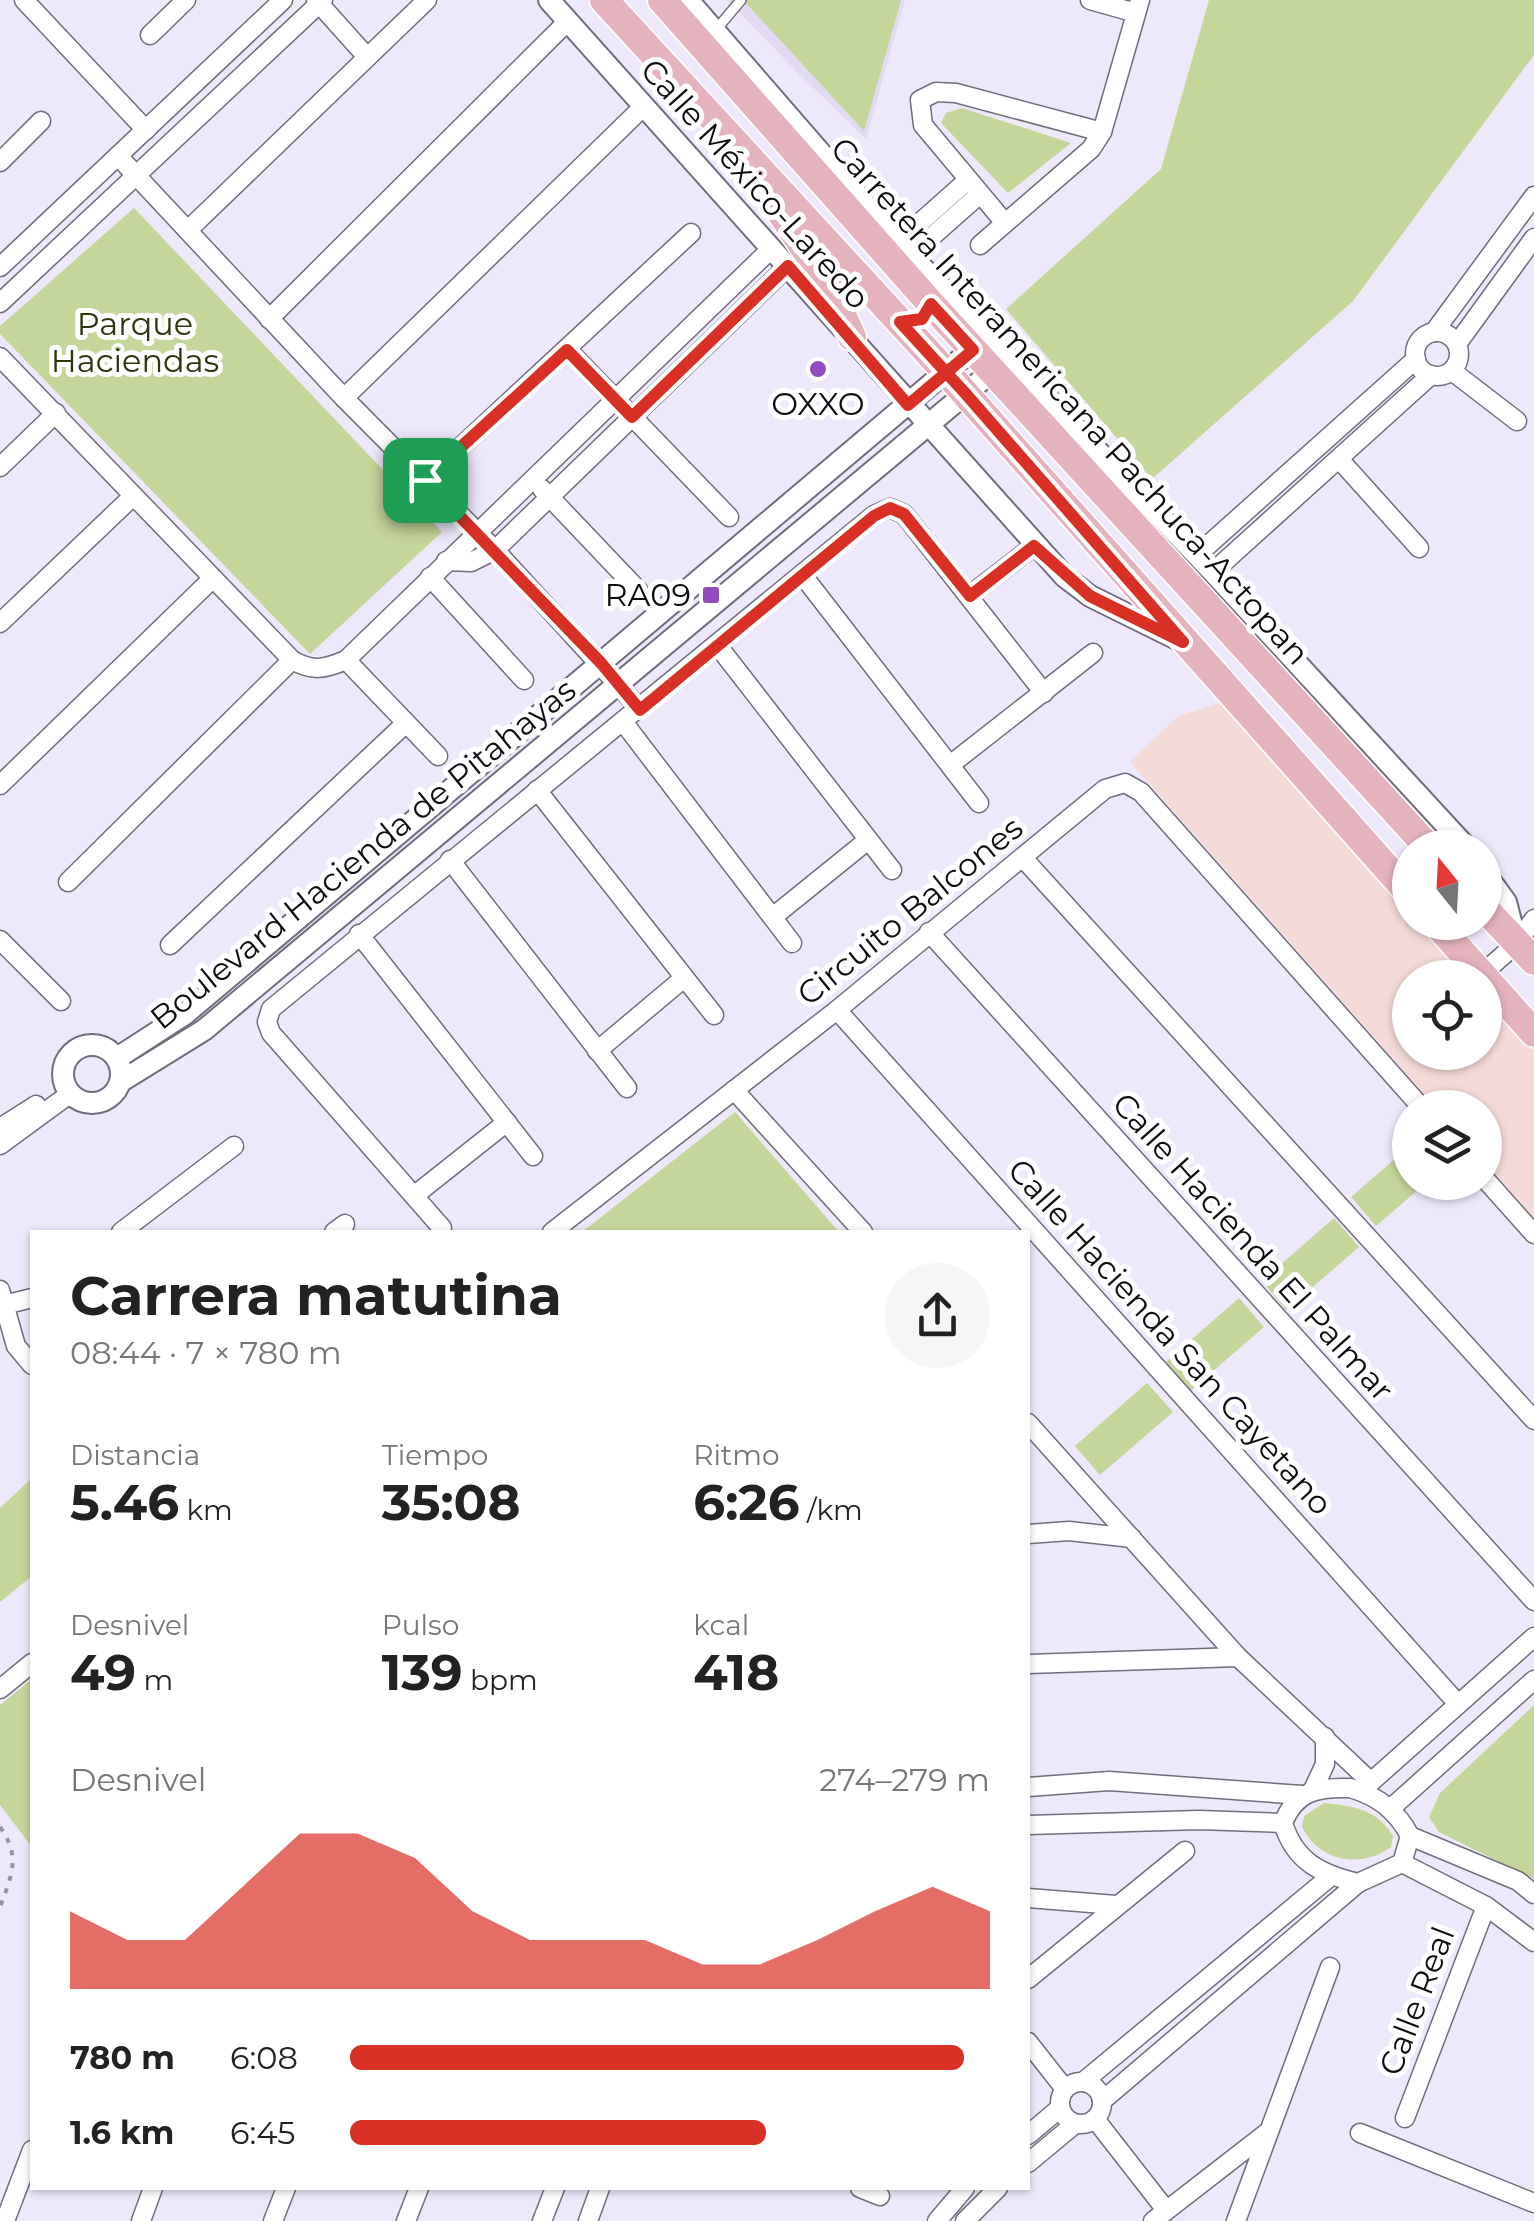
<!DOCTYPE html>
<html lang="es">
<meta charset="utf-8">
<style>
:root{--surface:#fff;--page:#f6f6f6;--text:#222;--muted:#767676;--accent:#d93025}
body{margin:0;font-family:Montserrat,sans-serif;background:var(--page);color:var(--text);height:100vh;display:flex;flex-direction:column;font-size:38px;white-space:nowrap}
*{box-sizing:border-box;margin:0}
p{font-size:32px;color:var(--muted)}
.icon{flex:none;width:55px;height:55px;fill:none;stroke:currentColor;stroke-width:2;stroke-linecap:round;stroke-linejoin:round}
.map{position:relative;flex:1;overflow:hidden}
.sheet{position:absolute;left:30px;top:1230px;width:1000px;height:960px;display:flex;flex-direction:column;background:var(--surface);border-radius:0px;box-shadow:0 2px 8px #0004}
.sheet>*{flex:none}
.needle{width:65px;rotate:342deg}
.fabs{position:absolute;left:1392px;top:830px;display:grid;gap:20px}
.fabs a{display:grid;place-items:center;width:110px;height:110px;border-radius:50%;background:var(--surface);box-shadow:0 2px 8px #0004;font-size:50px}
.pin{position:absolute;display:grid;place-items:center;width:85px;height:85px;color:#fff;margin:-42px;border-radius:20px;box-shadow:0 5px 15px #0006}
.round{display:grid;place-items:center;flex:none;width:105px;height:105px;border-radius:52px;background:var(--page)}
.headline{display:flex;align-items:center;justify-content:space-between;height:170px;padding:0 40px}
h1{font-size:55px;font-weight:700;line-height:75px}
.stats{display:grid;grid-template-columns:repeat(3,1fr);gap:15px;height:170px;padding:10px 40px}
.stats div{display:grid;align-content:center}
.stats b{font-size:50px;font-weight:700}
.stats small{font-size:28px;font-weight:400}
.stats p{font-size:28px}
.chart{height:280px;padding:20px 40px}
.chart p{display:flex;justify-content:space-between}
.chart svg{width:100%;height:180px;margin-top:10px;fill:var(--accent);opacity:.7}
ul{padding:0 40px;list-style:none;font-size:32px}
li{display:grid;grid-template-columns:160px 120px 1fr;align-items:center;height:75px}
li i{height:25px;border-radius:12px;background:var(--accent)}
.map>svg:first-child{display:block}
.commercial{fill:#f5dbd8}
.built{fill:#e2daf3}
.green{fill:#c5d69b}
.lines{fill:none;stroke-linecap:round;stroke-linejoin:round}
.service-casing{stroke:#726c7d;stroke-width:12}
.minor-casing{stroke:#726c7d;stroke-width:21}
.tertiary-casing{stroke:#726c7d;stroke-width:24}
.primary-casing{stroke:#fff;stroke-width:31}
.path{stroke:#9793a1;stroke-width:4;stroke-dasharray:5 8;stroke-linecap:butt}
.service{stroke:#fff;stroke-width:9}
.minor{stroke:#fff;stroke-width:18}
.tertiary{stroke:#fff;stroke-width:20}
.primary{stroke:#e5b3be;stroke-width:28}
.route-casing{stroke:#fff;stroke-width:20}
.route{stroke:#d93025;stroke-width:12}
.poi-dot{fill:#914cc0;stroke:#fff;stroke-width:4}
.labels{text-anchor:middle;stroke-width:10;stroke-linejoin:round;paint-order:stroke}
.street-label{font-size:32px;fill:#0e0c12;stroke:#fff}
.park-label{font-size:32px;fill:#2c350d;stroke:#fff}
.poi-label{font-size:32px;fill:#0e0c12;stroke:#fff}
</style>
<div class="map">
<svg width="1534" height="2221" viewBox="0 0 1534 2221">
<rect width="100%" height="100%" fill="#eee8fb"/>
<polygon class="commercial" points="1223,702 1410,911 1410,922 1420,923 1469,977 1410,978 1410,1052 1485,1052 1485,995 1534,1049 1534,1218 1485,1162 1485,1108 1436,1107 1130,762 1178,716"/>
<polygon class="built" points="727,0 905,0 866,139 801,76"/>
<g class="green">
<polygon points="743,0 901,0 864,131"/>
<polygon points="1209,0 1534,0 1534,55 1353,301 1152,479 1006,309 1161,169"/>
<polygon points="962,108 1071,143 1008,193 941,123 946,113"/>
<polygon points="134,208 442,532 310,654 0,334 0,326"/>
<polygon points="735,1112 839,1232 582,1232"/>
<polygon points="1410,1146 1410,1182 1426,1183 1376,1226 1351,1197"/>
<polygon points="1334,1218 1359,1247 1286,1310 1262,1281"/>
<polygon points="1239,1298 1264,1327 1191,1390 1166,1362"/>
<polygon points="1147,1383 1173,1412 1100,1475 1075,1446"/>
<polygon points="32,1478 32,1576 0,1602 0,1508"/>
<polygon points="32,1679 32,1847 0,1805 0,1705"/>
<polygon points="1534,1705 1534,1879 1439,1832 1429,1817 1440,1793"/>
<path d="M1324,1803C1355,1806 1376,1809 1393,1836L1391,1847C1360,1869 1320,1862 1302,1827L1304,1816Z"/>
</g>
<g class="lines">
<g class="service-casing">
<polyline id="service" points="715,31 741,0"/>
</g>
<g class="minor-casing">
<g id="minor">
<polyline points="24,0 146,130"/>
<polyline points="316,0 367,57"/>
<polyline points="1090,0 1136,13"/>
<polyline points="150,35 186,0"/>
<polyline points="118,156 344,398 495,550 640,709"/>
<polyline points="0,162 41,121"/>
<polyline points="1005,223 923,125 920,100 936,92 956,93 1102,132"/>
<polyline points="188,230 427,0"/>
<polyline points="898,242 968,180"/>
<polyline points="980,245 1091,149 1102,132 1140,0"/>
<polyline points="911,255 980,194"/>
<polyline points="0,267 283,0"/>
<polyline points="0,303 323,0"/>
<polyline points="269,319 568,21"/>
<polyline points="1434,332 1534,196"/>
<circle cx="1437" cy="354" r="22"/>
<polyline points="1457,344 1534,238"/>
<polyline points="567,349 729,517"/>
<path d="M0,357L292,660C313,672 325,669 346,660L772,248"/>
<polyline points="1452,371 1517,421"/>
<polyline points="344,398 644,106"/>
<polyline points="1339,459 1419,548"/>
<polyline points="0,467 56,413"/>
<polyline points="425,480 691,233"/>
<polyline points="542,489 638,590"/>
<polyline points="1197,555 1416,359"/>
<polyline points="446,561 471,562 495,550 788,266"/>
<polyline points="1213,572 1431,375"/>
<polyline points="430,577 524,680"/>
<polyline points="804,577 979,803"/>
<polyline points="969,596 1034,546"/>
<polyline points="0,623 131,498"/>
<polyline points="718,646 892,870"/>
<polyline points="346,660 438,756"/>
<polyline points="624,723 792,943"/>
<polyline points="950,765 1093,653"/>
<polyline points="0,785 212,579"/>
<polyline points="537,790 714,1015"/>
<polyline points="1023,858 1534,1420"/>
<polyline points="450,860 627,1088"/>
<polyline points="68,882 292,660"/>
<polyline points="774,916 868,840"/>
<polyline points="929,932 1534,1601"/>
<polyline points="359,934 533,1156"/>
<polyline points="0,940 61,1001"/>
<polyline points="170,945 406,723"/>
<polyline points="1483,973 1516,944 1534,919"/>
<polyline points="837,1010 1458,1704"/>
<polyline points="597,1051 684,978"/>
<polyline points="734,1090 863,1232"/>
<polyline points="0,1128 36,1105"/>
<polyline points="0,1145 71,1093"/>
<polyline points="1485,1179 1534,1234"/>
<polyline points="415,1195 507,1122"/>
<polyline points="442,1228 271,1033 267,1022 271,1009 874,515 890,508 904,514 1044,693"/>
<polyline points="121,1232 234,1146"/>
<polyline points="334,1232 345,1224"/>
<polyline points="552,1232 837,1010 1105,789 1125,783 1141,792 1422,1108"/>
<polyline points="0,1290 16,1346 32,1365"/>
<polyline points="4,1305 32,1298"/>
<polyline points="1028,1423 1238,1657 1371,1782"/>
<polyline points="1028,1534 1069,1531 1132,1538"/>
<polyline points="1028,1664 1238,1657"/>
<polyline points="0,1689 32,1663"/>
<polyline points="1028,1787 1109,1781 1302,1795"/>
<path d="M1350,1788C1378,1796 1397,1811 1410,1836L1402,1863L1358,1883C1321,1874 1295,1862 1283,1823C1296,1791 1317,1787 1350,1788Z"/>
<polyline points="1313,1790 1325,1764 1325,1737"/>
<polyline points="1362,1790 1534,1637"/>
<polyline points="1390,1809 1534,1680"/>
<polyline points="1028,1825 1199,1820 1283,1823"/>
<polyline points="1410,1836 1518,1881 1534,1894"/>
<polyline points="1402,1863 1486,1906 1534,1942"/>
<polyline points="1028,1898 1116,1905"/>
<polyline points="1028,1979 1185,1851"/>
<polyline points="1028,2042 1065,2089"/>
<circle cx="1081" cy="2103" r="21"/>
<polyline points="1083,2082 1331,1876"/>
<polyline points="1102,2101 1358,1883"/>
<polyline points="1405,2118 1486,1906"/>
<polyline points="1095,2119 1166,2210"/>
<polyline points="1360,2133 1534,2203"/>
<polyline points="1028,2135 1060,2108"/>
<polyline points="1028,2163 1075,2124"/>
<polyline points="860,2188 880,2196"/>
<polyline points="5,2221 32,2150"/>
<polyline points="141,2221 153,2188"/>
<polyline points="273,2221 286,2188"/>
<polyline points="406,2221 419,2188"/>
<polyline points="542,2221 555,2188"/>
<polyline points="588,2221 600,2188"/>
<polyline points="937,2221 965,2188"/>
<polyline points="965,2221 998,2188"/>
<polyline points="1153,2221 1269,2131"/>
<polyline points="1236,2221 1330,1967"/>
</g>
</g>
<g class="tertiary-casing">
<g id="tertiary">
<polyline points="549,0 1065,577 1090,596 1177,639"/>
<polyline points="688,0 898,242 1213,572 1467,848"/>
<polyline points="1485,873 1506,902 1515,937"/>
<circle cx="92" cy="1074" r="29"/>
<polyline points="117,1058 185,1014 981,342"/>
<polyline points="120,1082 204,1030 1001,364"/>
</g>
</g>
<g class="primary-casing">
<g id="primary">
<polyline points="604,0 946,372 1410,894"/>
<polyline points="662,0 931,304 1429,848"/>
<polyline points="780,211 828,284 852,337"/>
<polyline points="1485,909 1534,961"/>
<polyline points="1435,922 1534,1033"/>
</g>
</g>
<path class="path" d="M0,1827C21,1856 12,1875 0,1907"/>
<use href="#service" class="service"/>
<use href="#minor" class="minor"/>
<use href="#tertiary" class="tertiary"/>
<use href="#primary" class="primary"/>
</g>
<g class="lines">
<g class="route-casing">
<polyline id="route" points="425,480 601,663 640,710 874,516 890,508 904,514 970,596 1034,546 1090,596 1183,642 965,393 900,322 922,319 931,304 973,350 908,405 788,266 632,417 567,350 425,480"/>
</g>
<use href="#route" class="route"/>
</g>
<g class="poi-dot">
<circle cx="818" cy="369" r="10"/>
<rect x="701" y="585" width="20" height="20" rx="5"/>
</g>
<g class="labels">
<g class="street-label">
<text transform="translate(755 184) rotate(48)" y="11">Calle México-Laredo</text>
<text transform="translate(1070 401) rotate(48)" y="11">Carretera Interamericana Pachuca-Actopan</text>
<text transform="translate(363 854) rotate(-39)" y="11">Boulevard Hacienda de Pitahayas</text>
<text transform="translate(910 911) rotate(-39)" y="11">Circuito Balcones</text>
<text transform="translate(1253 1247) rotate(48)" y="11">Calle Hacienda El Palmar</text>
<text transform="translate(1170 1337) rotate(48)" y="11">Calle Hacienda San Cayetano</text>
<text transform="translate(1417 2001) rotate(-69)" y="11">Calle Real</text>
</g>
<g class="park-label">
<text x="135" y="335">Parque<tspan x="135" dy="37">Haciendas</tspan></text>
</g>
<g class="poi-label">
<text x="818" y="415">OXXO</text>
<text x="691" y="606" text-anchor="end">RA09</text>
</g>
</g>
</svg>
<div class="fabs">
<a><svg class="needle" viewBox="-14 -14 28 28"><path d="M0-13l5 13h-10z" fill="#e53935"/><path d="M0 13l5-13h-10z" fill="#767676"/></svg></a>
<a><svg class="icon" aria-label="locate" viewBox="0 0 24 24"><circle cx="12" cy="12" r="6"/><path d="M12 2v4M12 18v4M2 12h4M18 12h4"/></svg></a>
<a><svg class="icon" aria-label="layers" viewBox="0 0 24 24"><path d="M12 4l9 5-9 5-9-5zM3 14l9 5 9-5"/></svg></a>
</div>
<div class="pin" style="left:425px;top:480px;background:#1e9e55"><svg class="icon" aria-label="arrive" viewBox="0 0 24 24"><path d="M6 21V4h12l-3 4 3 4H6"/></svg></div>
<section class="sheet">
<div class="headline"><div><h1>Carrera matutina</h1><p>08:44 · 7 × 780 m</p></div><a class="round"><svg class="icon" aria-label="share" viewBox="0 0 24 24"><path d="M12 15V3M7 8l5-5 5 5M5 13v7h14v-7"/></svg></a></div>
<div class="stats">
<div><p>Distancia</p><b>5.46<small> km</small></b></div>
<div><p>Tiempo</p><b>35:08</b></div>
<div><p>Ritmo</p><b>6:26<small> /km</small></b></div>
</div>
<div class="stats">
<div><p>Desnivel</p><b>49<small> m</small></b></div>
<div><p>Pulso</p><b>139<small> bpm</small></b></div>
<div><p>kcal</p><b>418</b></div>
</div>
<div class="chart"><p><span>Desnivel</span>274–279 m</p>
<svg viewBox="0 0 160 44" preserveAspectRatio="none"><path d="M0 44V25L10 32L20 32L30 19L40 6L50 6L60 12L70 25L80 32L90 32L100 32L110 38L120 38L130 32L140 25L150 19L160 25V44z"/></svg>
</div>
<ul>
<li><b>780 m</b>6:08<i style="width:96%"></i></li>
<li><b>1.6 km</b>6:45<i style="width:65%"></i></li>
</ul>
</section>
</div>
